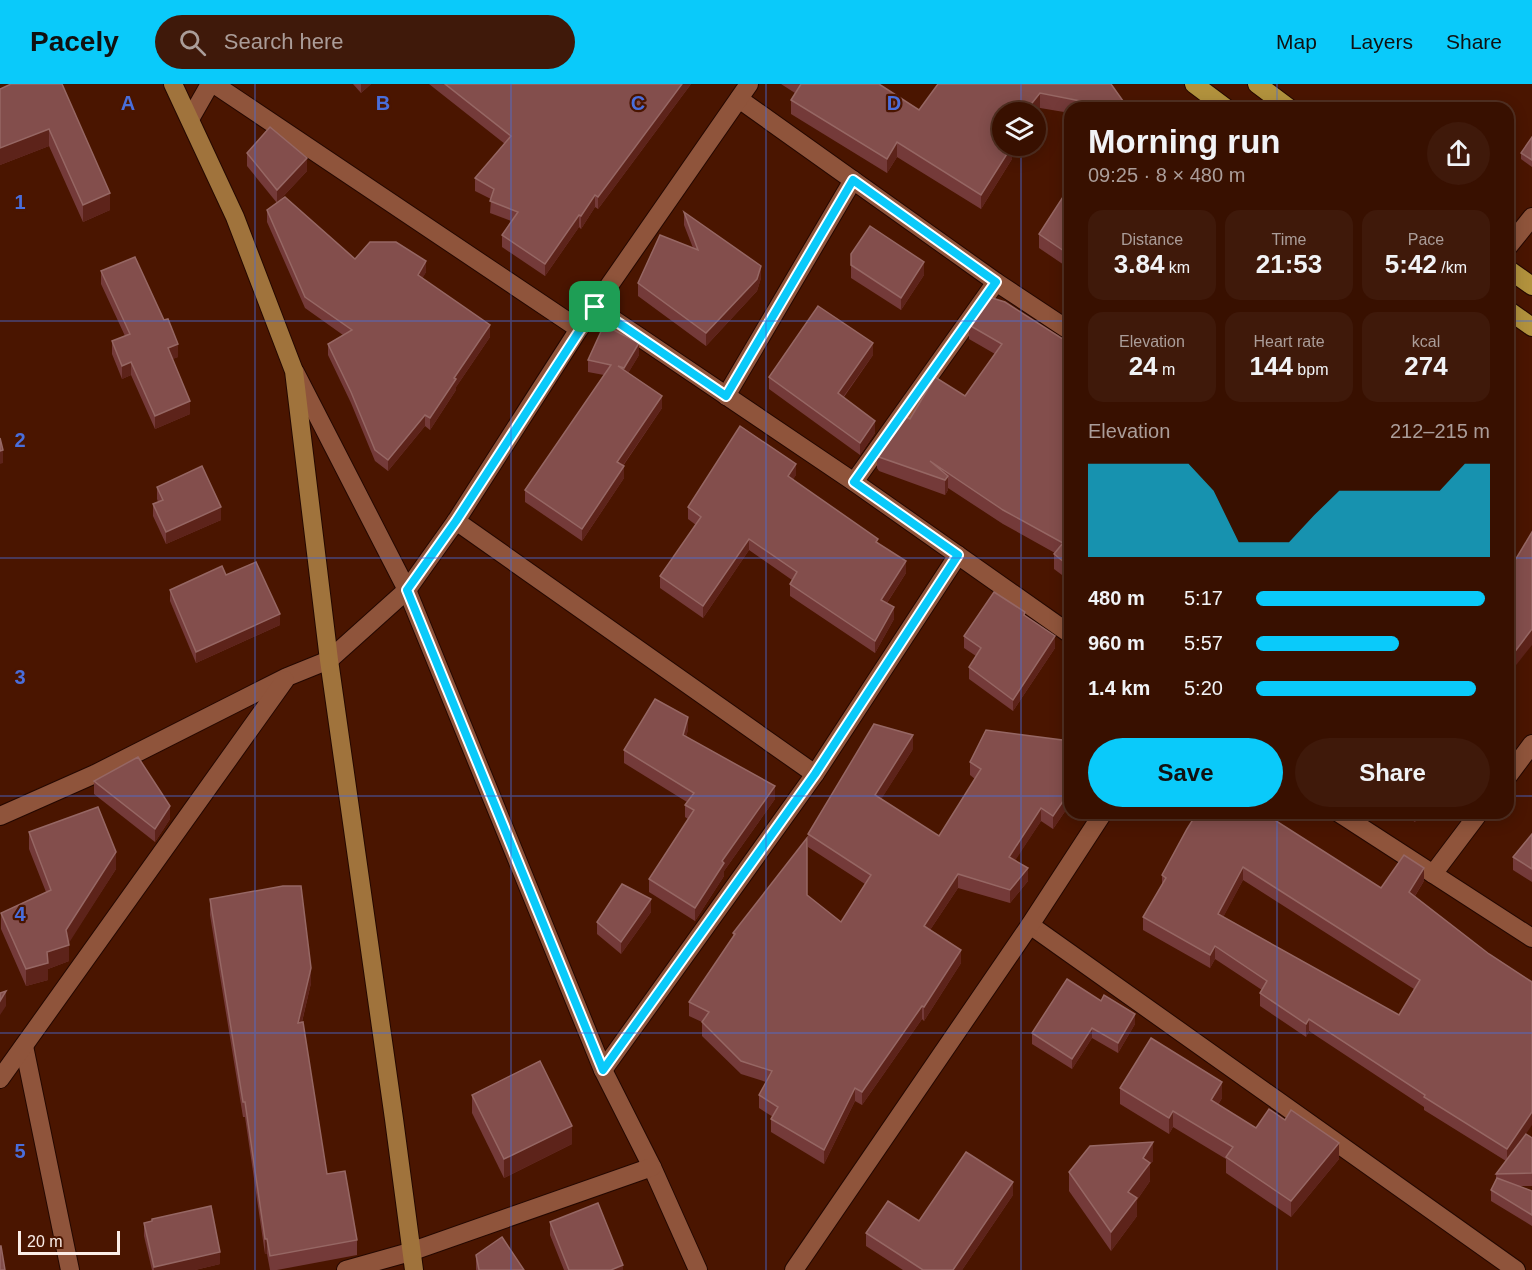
<!DOCTYPE html>
<meta charset="utf-8">
<style>
:root{--surface:#381000;--page:#3f190a;--text:#f1f3f6;--muted:#ab9d99;--line:#523022;--accent:#0acafa}
body{margin:0;font-family:Arial,sans-serif;background:var(--page);color:var(--text);height:100vh;display:flex;flex-direction:column;font-size:22px;white-space:nowrap}
*{box-sizing:border-box;margin:0}
p{font-size:20px;color:var(--muted)}
.icon{flex:none;width:33px;height:33px;fill:none;stroke:currentColor;stroke-width:2;stroke-linecap:round;stroke-linejoin:round}
.map{position:relative;flex:1;overflow:hidden}
.sheet{position:absolute;left:1064px;top:18px;width:450px;height:717px;display:flex;flex-direction:column;background:var(--surface);border-radius:18px;box-shadow:0 3px 15px #0003,0 0 0 2px var(--line)}
.sheet>*{flex:none}
.fabs{position:absolute;left:992px;top:18px;display:grid;gap:12px}
.fabs a{display:grid;place-items:center;width:54px;height:54px;border-radius:50%;background:var(--surface);box-shadow:0 3px 15px #0003,0 0 0 2px var(--line);font-size:30px}
.scale{position:absolute;left:18px;bottom:15px;width:102px;box-sizing:border-box;padding-left:6px;border:3px solid #fbede7;border-top:0;font-size:16px;line-height:21px;white-space:nowrap;color:#fbede7;-webkit-text-stroke:4px #4a1500;paint-order:stroke}
.pin{position:absolute;display:grid;place-items:center;width:51px;height:51px;color:#fff;margin:-26px;border-radius:12px;box-shadow:0 3px 9px #0006}
.round{display:grid;place-items:center;flex:none;width:63px;height:63px;border-radius:32px;background:var(--page)}
.head{display:flex;align-items:center;justify-content:space-between;height:102px;padding:0 24px}
h1{font-size:33px;font-weight:800;line-height:45px}
.stats{display:grid;grid-template-columns:repeat(3,1fr);gap:9px;height:102px;padding:6px 24px}
.stats div{display:grid;align-content:center;border-radius:15px;background:var(--page);text-align:center}
.stats b{font-size:26px;font-weight:800}
.stats small{font-size:16px;font-weight:400}
.stats p{font-size:16px}
.chart{height:168px;padding:12px 24px}
.chart p{display:flex;justify-content:space-between}
.chart svg{width:100%;height:108px;margin-top:6px;fill:var(--accent);opacity:.7}
.button{display:flex;gap:12px;margin-top:auto;padding:12px 24px}
.button a{flex:1;height:69px;border-radius:36px;background:var(--accent);color:#111;font-size:24px;font-weight:800;line-height:69px;text-align:center}
.button a+a{background:var(--page);color:var(--text)}
ul{padding:0 24px;list-style:none;font-size:20px}
li{display:grid;grid-template-columns:96px 72px 1fr;align-items:center;height:45px}
li i{height:15px;border-radius:8px;background:var(--accent)}
header{display:flex;align-items:center;gap:36px;box-sizing:border-box;height:84px;padding:0 30px;background:var(--accent);color:#111}
header strong{font-size:28px}
nav{display:flex;gap:33px;margin-inline-start:auto;font-size:21px}
.search{width:420px;height:54px;background:var(--page);display:flex;align-items:center;gap:15px;box-sizing:border-box;padding:0 21px;border-radius:33px;color:var(--muted);font-size:22px}
.map>svg:first-child{display:block}
.lines{fill:none;stroke-linecap:round;stroke-linejoin:round}
.street-casing{stroke:#240800;stroke-width:20}
.secondary-casing{stroke:#240800;stroke-width:20}
.primary-casing{stroke:#240800;stroke-width:20}
.street{stroke:#8f543b;stroke-width:18}
.secondary{stroke:#a0733c;stroke-width:18}
.primary{stroke:#b2923d;stroke-width:18}
.wall{fill:#743a39;fill-rule:evenodd}
.shaded-wall{fill:#5d231a}
.building{fill:#834e4c;stroke:#966764;stroke-width:1.5;fill-rule:evenodd}
.route-casing{stroke:#fff;stroke-width:12}
.route{stroke:#0acafa;stroke-width:8}
.grid{fill:none;stroke:#496edb;stroke-width:1.5;stroke-opacity:0.55}
.grid-label{font-size:20px;text-anchor:middle;font-weight:bold;fill:#496edb;stroke:#4a1500;stroke-width:4.5;stroke-linejoin:round;paint-order:stroke}
</style>
<header>
<strong>Pacely</strong>
<div class="search"><svg class="icon" aria-label="search" viewBox="0 0 24 24"><circle cx="10" cy="10" r="6"/><path d="M15 15l6 6"/></svg>Search here</div>
<nav><a>Map</a><a>Layers</a><a>Share</a></nav>
</header>
<div class="map">
<svg width="1532" height="1186" viewBox="0 0 1532 1186">
<rect width="100%" height="100%" fill="#4a1500"/>
<g class="lines">
<g class="street-casing">
<g id="street">
<polyline points="214,0 579,245"/>
<polyline points="739,15 996,198 1070,247"/>
<polyline points="190,35 210,0"/>
<polyline points="1508,163 1532,133"/>
<polyline points="595,223 854,398 1070,550"/>
<polyline points="295,288 407,506 603,986 652,1083 698,1186"/>
<polyline points="726,312 853,96"/>
<polyline points="854,398 996,198"/>
<polyline points="456,437 815,690"/>
<polyline points="1508,692 1532,660"/>
<polyline points="1339,729 1532,854"/>
<polyline points="0,732 95,690 287,593 329,576 407,506 456,437 579,245 749,0"/>
<polyline points="1433,790 1479,729"/>
<polyline points="1030,841 1516,1186"/>
<polyline points="24,962 70,1186"/>
<polyline points="603,986 815,690 958,471"/>
<polyline points="0,995 285,596"/>
<polyline points="346,1186 410,1168 652,1083"/>
<polyline points="794,1186 1030,841 1103,729"/>
</g>
</g>
<g class="secondary-casing">
<polyline id="secondary" points="173,0 235,133 294,287 329,576 394,1035 414,1186"/>
</g>
<g class="primary-casing">
<g id="primary">
<polyline points="1194,0 1226,24"/>
<polyline points="1257,0 1289,24"/>
<polyline points="1508,185 1532,202"/>
<polyline points="1508,226 1532,243"/>
</g>
</g>
<use href="#street" class="street"/>
<use href="#secondary" class="secondary"/>
<use href="#primary" class="primary"/>
</g>
<g class="wall">
<polygon points="62,0 110,126 83,138 49,62 0,81 0,5"/>
<polygon points="353,0 371,0 361,9"/>
<polygon points="429,0 691,0 598,125 595,123 581,145 579,143 545,192 502,163 502,151 511,137 490,129 491,115 475,107 475,94 505,60"/>
<polygon points="781,0 879,0 919,26 1111,0 1128,24 1070,24 1070,29 1040,24 1002,28 1012,75 981,125 897,73 887,89 791,30 791,16 795,9"/>
<polygon points="1532,53 1532,83 1521,75 1521,69"/>
<polygon points="247,69 307,87 277,119 247,82"/>
<polygon points="1070,102 1070,185 1039,164 1039,150"/>
<polygon points="267,126 355,175 426,188 422,194 490,253 456,303 456,306 430,346 425,342 388,387 375,377 351,319 328,271 328,260 343,251 305,224 267,138"/>
<polygon points="684,128 761,194 757,207 706,262 638,212 638,199 693,164 684,141"/>
<polygon points="851,170 924,191 901,226 851,194"/>
<polygon points="101,187 178,273 172,275 190,330 155,345 131,291 122,295 112,270 112,257 125,252 101,200"/>
<polygon points="969,241 1069,259 1070,258 1070,497 1054,485 1054,470 1055,469 1003,440 948,404 948,406 945,411 879,387 877,384 877,370 910,335 965,312 995,270 969,255"/>
<polygon points="639,271 628,289 662,324 623,382 624,394 582,457 525,418 525,406 604,291 588,288 588,276"/>
<polygon points="873,271 844,313 875,349 860,371 769,305 769,293"/>
<polygon points="796,391 793,395 878,459 906,489 887,519 894,535 875,569 790,512 790,500 792,496 749,466 703,534 660,504 660,492 696,441 688,435 688,423"/>
<polygon points="157,403 221,436 166,460 153,432 153,420 158,418 157,415"/>
<polygon points="1532,448 1513,585 1508,581 1508,488"/>
<polygon points="226,491 280,541 196,579 170,517 170,506"/>
<polygon points="1025,532 1055,564 1013,627 969,595 969,583 976,572 964,564 964,552"/>
<polygon points="688,646 686,652 775,715 724,787 724,792 695,837 649,808 649,795 688,735 685,733 685,721 687,718 624,679 624,666"/>
<polygon points="1070,657 1070,720 1053,745 1041,737 1015,776 1028,797 1010,819 958,804 930,846 961,879 924,937 922,935 862,1021 855,1017 824,1080 771,1048 771,1035 773,1033 759,1024 759,1011 766,998 741,990 702,952 702,938 689,932 689,918 733,853 733,849 807,811 841,838 865,800 808,763 808,750 913,665 881,715 939,752 975,695 970,691 970,678"/>
<polygon points="94,697 170,735 155,758 94,710"/>
<polygon points="1401,729 1421,729 1415,738"/>
<path d="M1275,737L1381,804L1424,797L1415,812L1519,1060L1532,1054V1102H1519L1532,1107V1142L1491,1117V1106L1496,1095V1090L1506,1077L1424,1026V1023L1309,947L1306,953L1260,922V909L1262,906L1215,875L1210,884L1143,846V833L1162,800V791ZM1243,796L1414,905L1399,931L1223,833Z"/>
<polygon points="29,748 116,785 68,859 69,877 48,885 48,896 26,902 1,845 1,829 46,808 29,765"/>
<polygon points="1532,750 1532,798 1513,786 1513,773"/>
<polygon points="210,815 311,899 302,938 327,1090 357,1156 357,1171 277,1186 270,1186 267,1170 265,1170 245,1033 243,1033 210,831"/>
<polygon points="651,828 621,870 597,850 597,838"/>
<polygon points="1135,940 1118,969 1092,954 1072,985 1032,960 1032,949"/>
<polygon points="1120,1004 1222,1014 1218,1021 1256,1044 1339,1075 1291,1133 1226,1089 1226,1075 1173,1043 1169,1050 1120,1020"/>
<polygon points="472,1011 572,1060 504,1094 472,1029"/>
<polygon points="1153,1077 1150,1080 1150,1097 1137,1116 1137,1132 1111,1167 1069,1107 1069,1088"/>
<polygon points="1013,1111 962,1186 903,1186 866,1162 866,1149 919,1137"/>
<polygon points="152,1137 220,1180 195,1186 152,1186 144,1152 144,1139"/>
<polygon points="550,1138 623,1186 564,1186 550,1151"/>
<polygon points="476,1171 524,1186 476,1186"/>
</g>
<g class="shaded-wall">
<polygon points="361,0 371,0 361,9"/>
<polygon points="682,0 691,0 598,125 598,113"/>
<polygon points="1040,9 1040,24 1035,30 1035,28 1025,28"/>
<polygon points="49,45 49,62 0,81 0,64"/>
<polygon points="897,58 897,73 887,89 887,75"/>
<polygon points="1012,62 1012,75 981,125 981,111"/>
<polygon points="307,74 307,87 277,119 277,106"/>
<polygon points="110,109 110,126 83,138 83,121"/>
<polygon points="595,111 595,123 581,145 581,132"/>
<polygon points="579,131 579,143 545,192 545,180"/>
<polygon points="426,177 426,188 418,203 418,191"/>
<polygon points="924,178 924,191 901,226 901,214"/>
<polygon points="761,182 761,194 757,207 706,262 706,249"/>
<polygon points="490,241 490,253 456,303 456,306 430,346 430,334 454,294"/>
<polygon points="639,259 639,271 624,296 624,284"/>
<polygon points="873,259 873,271 838,320 838,309"/>
<polygon points="178,260 178,273 168,277 168,264"/>
<polygon points="131,278 131,291 122,295 122,282"/>
<polygon points="662,312 662,324 617,390 617,378"/>
<polygon points="190,317 190,330 155,345 155,332"/>
<polygon points="425,331 425,342 388,387 388,376"/>
<polygon points="875,337 875,349 860,371 860,359"/>
<polygon points="3,366 3,379 0,380 0,367"/>
<polygon points="796,380 796,391 788,403 788,392"/>
<polygon points="624,382 624,394 582,457 582,445"/>
<polygon points="948,392 948,406 945,411 945,396"/>
<polygon points="221,423 221,436 166,460 166,448"/>
<polygon points="749,455 749,466 703,534 703,522"/>
<polygon points="906,477 906,489 881,528 881,516"/>
<polygon points="894,523 894,535 875,569 875,557"/>
<polygon points="280,530 280,541 196,579 196,568"/>
<polygon points="1532,545 1532,561 1513,585 1513,570"/>
<polygon points="1055,552 1055,564 1013,627 1013,616"/>
<polygon points="688,633 688,646 683,663 683,651"/>
<polygon points="913,651 913,665 875,725 875,711"/>
<polygon points="775,702 775,715 724,787 724,792 695,837 695,824 722,777"/>
<polygon points="1070,707 1070,720 1053,745 1053,732"/>
<polygon points="170,722 170,735 155,758 155,745"/>
<polygon points="1041,724 1041,737 1009,786 1009,773"/>
<polygon points="1415,729 1421,729 1415,738"/>
<polygon points="116,768 116,785 67,862 69,861 69,877 48,885 48,896 26,902 26,885 47,868 66,846"/>
<polygon points="1243,783 1243,796 1218,843 1218,830"/>
<polygon points="1028,784 1028,797 1010,819 1010,806"/>
<polygon points="1424,784 1424,797 1409,821 1409,808"/>
<polygon points="958,790 958,804 924,855 924,842"/>
<polygon points="651,815 651,828 621,870 621,858"/>
<polygon points="1215,862 1215,875 1210,884 1210,871"/>
<polygon points="961,866 961,879 924,937 924,923"/>
<polygon points="311,884 311,899 298,954 298,939"/>
<polygon points="6,907 6,922 0,931 0,917"/>
<polygon points="922,922 922,935 862,1021 862,1008"/>
<polygon points="1135,930 1135,940 1118,969 1118,959"/>
<polygon points="1309,935 1309,947 1306,953 1306,940"/>
<polygon points="1092,944 1092,954 1072,985 1072,975"/>
<polygon points="1222,998 1222,1014 1211,1032 1211,1016"/>
<polygon points="855,1004 855,1017 824,1080 824,1066"/>
<polygon points="1173,1027 1173,1043 1169,1050 1169,1034"/>
<polygon points="1532,1028 1532,1041 1507,1078 1507,1065"/>
<polygon points="572,1042 572,1060 504,1094 504,1075"/>
<polygon points="1153,1058 1153,1077 1150,1080 1150,1097 1137,1116 1137,1132 1111,1167 1111,1148 1143,1074"/>
<polygon points="1339,1059 1339,1075 1291,1133 1291,1117"/>
<polygon points="1013,1098 1013,1111 962,1186 953,1186"/>
<rect x="265" y="1155" width="2" height="15"/>
<polygon points="220,1168 220,1180 195,1186 154,1186 154,1183"/>
<polygon points="623,1181 623,1186 611,1186"/>
</g>
<g class="building">
<polygon points="11,0 62,0 110,109 83,121 49,45 0,64 0,5"/>
<polygon points="445,0 682,0 598,113 595,111 581,132 579,131 545,180 502,151 518,128 490,117 494,105 475,94 511,52"/>
<polygon points="801,0 879,0 919,26 938,0 1111,0 1128,24 1110,24 1111,23 1040,9 1025,28 1002,28 1002,62 1012,62 981,111 897,58 887,75 791,16"/>
<polygon points="270,43 307,74 277,106 247,69"/>
<polygon points="1532,53 1532,76 1521,69"/>
<polygon points="1070,102 1070,171 1039,150"/>
<polygon points="285,113 355,175 370,158 396,158 426,177 418,191 490,241 454,294 456,295 430,334 425,331 388,376 375,366 351,308 328,260 352,246 305,213 267,126"/>
<polygon points="684,128 761,182 757,195 706,249 638,199 660,151 698,166"/>
<polygon points="870,142 924,178 901,214 851,181 851,170"/>
<polygon points="135,173 164,236 168,235 178,260 168,264 190,317 155,332 131,278 122,282 112,257 130,250 101,187"/>
<polygon points="989,213 1005,218 1069,259 1070,258 1070,483 1054,470 1063,459 1003,426 930,377 948,392 945,396 879,373 877,370 905,332 910,335 935,293 965,312 1002,260 969,241"/>
<polygon points="818,222 873,259 838,309 875,337 860,359 769,293"/>
<polygon points="604,241 639,259 624,284 618,282 662,312 617,378 624,382 582,445 525,406 611,281 588,276"/>
<polygon points="740,342 796,380 788,392 878,455 876,458 906,477 881,516 894,523 875,557 790,500 797,488 749,455 703,522 660,492 701,433 688,423"/>
<polygon points="0,354 3,366 0,367"/>
<polygon points="202,382 221,423 166,448 153,420 163,416 157,403"/>
<polygon points="1532,448 1532,545 1513,570 1508,565 1508,488"/>
<polygon points="256,478 280,530 196,568 170,506 222,482 226,491"/>
<polygon points="994,508 1025,528 1024,531 1055,552 1013,616 969,583 981,564 964,552"/>
<polygon points="655,615 688,633 683,651 775,702 722,777 724,779 695,824 649,795 694,726 685,721 694,709 624,666"/>
<polygon points="874,640 913,651 875,711 939,752 981,685 970,678 986,646 1070,657 1070,707 1053,732 1041,724 1009,773 1028,784 1010,806 958,790 924,842 961,866 924,923 922,922 862,1008 855,1004 824,1066 771,1035 778,1023 759,1011 772,987 741,977 702,938 709,928 689,918 735,850 733,849 807,754 807,811 841,838 871,791 808,750"/>
<polygon points="138,673 170,722 155,745 94,697"/>
<polygon points="98,723 116,768 66,846 69,861 47,868 48,879 26,885 1,829 51,806 29,748"/>
<path d="M1197,729H1269L1275,732L1273,735L1381,804L1404,771L1424,784L1409,808L1489,870L1532,898V1028L1507,1065L1424,1013L1425,1011L1309,935L1306,940L1260,909L1267,897L1215,862L1210,871L1143,833L1166,794L1162,791L1187,745ZM1243,783L1420,896L1399,931L1218,830Z"/>
<polygon points="1532,750 1532,785 1513,773"/>
<polygon points="622,800 651,815 621,858 597,838"/>
<polygon points="283,802 301,802 311,884 298,939 303,938 327,1090 345,1087 357,1156 270,1172 267,1155 265,1155 245,1018 243,1018 210,815"/>
<polygon points="1067,895 1101,917 1104,911 1135,930 1118,959 1092,944 1072,975 1032,949"/>
<polygon points="6,907 0,917 0,909"/>
<polygon points="1151,954 1222,998 1211,1016 1256,1044 1269,1025 1285,1036 1291,1026 1339,1059 1291,1117 1226,1073 1233,1063 1173,1027 1169,1034 1120,1004"/>
<polygon points="540,977 572,1042 504,1075 472,1011"/>
<polygon points="1526,1050 1532,1054 1532,1089 1496,1090"/>
<polygon points="1153,1058 1143,1074 1150,1079 1128,1108 1137,1114 1111,1148 1069,1088 1090,1062"/>
<polygon points="966,1068 1013,1098 953,1186 923,1186 866,1149 888,1117 919,1137"/>
<polygon points="1497,1094 1532,1107 1532,1131 1491,1106"/>
<polygon points="598,1119 623,1181 611,1186 569,1186 550,1138"/>
<polygon points="211,1122 220,1168 154,1183 144,1139 152,1137 152,1135"/>
<polygon points="502,1153 524,1186 479,1186 476,1171"/>
<polygon points="0,1162 1,1162 5,1186 0,1186"/>
</g>
<g class="lines">
<g class="route-casing">
<polygon id="route" points="853,96 996,198 854,398 958,471 815,690 603,986 407,506 456,437 595,223 726,312"/>
</g>
<use href="#route" class="route"/>
</g>
<path class="grid" d="M255,0V1186M511,0V1186M766,0V1186M1021,0V28M1277,0V24M1021,62V1186M0,237H1070M1508,237H1532M0,474H1070M1508,474H1532M0,712H1070M1508,712H1532M1277,729V1186M0,949H1532"/>
<g class="grid-label">
<text x="128" y="26">A</text>
<text x="383" y="26">B</text>
<text x="638" y="26">C</text>
<text x="894" y="26">D</text>
<text x="20" y="125">1</text>
<text x="20" y="363">2</text>
<text x="20" y="600">3</text>
<text x="20" y="837">4</text>
<text x="20" y="1074">5</text>
</g>
</svg>
<div class="fabs">
<a><svg class="icon" aria-label="layers" viewBox="0 0 24 24"><path d="M12 4l9 5-9 5-9-5zM3 14l9 5 9-5"/></svg></a>
</div>
<div class="scale">20 m</div>
<div class="pin" style="left:595px;top:223px;background:#1e9e55"><svg class="icon" aria-label="arrive" viewBox="0 0 24 24"><path d="M6 21V4h12l-3 4 3 4H6"/></svg></div>
<section class="sheet">
<div class="head"><div><h1>Morning run</h1><p>09:25 · 8 × 480 m</p></div><a class="round"><svg class="icon" aria-label="share" viewBox="0 0 24 24"><path d="M12 15V3M7 8l5-5 5 5M5 13v7h14v-7"/></svg></a></div>
<div class="stats">
<div><p>Distance</p><b>3.84<small> km</small></b></div>
<div><p>Time</p><b>21:53</b></div>
<div><p>Pace</p><b>5:42<small> /km</small></b></div>
</div>
<div class="stats">
<div><p>Elevation</p><b>24<small> m</small></b></div>
<div><p>Heart rate</p><b>144<small> bpm</small></b></div>
<div><p>kcal</p><b>274</b></div>
</div>
<div class="chart"><p><span>Elevation</span>212–215 m</p>
<svg viewBox="0 0 160 44" preserveAspectRatio="none"><path d="M0 44V6L10 6L20 6L30 6L40 6L50 17L60 38L70 38L80 38L90 27L100 17L110 17L120 17L130 17L140 17L150 6L160 6V44z"/></svg>
</div>
<ul>
<li><b>480 m</b>5:17<i style="width:98%"></i></li>
<li><b>960 m</b>5:57<i style="width:61%"></i></li>
<li><b>1.4 km</b>5:20<i style="width:94%"></i></li>
</ul>
<div class="button"><a>Save</a><a>Share</a></div>
</section>
</div>
